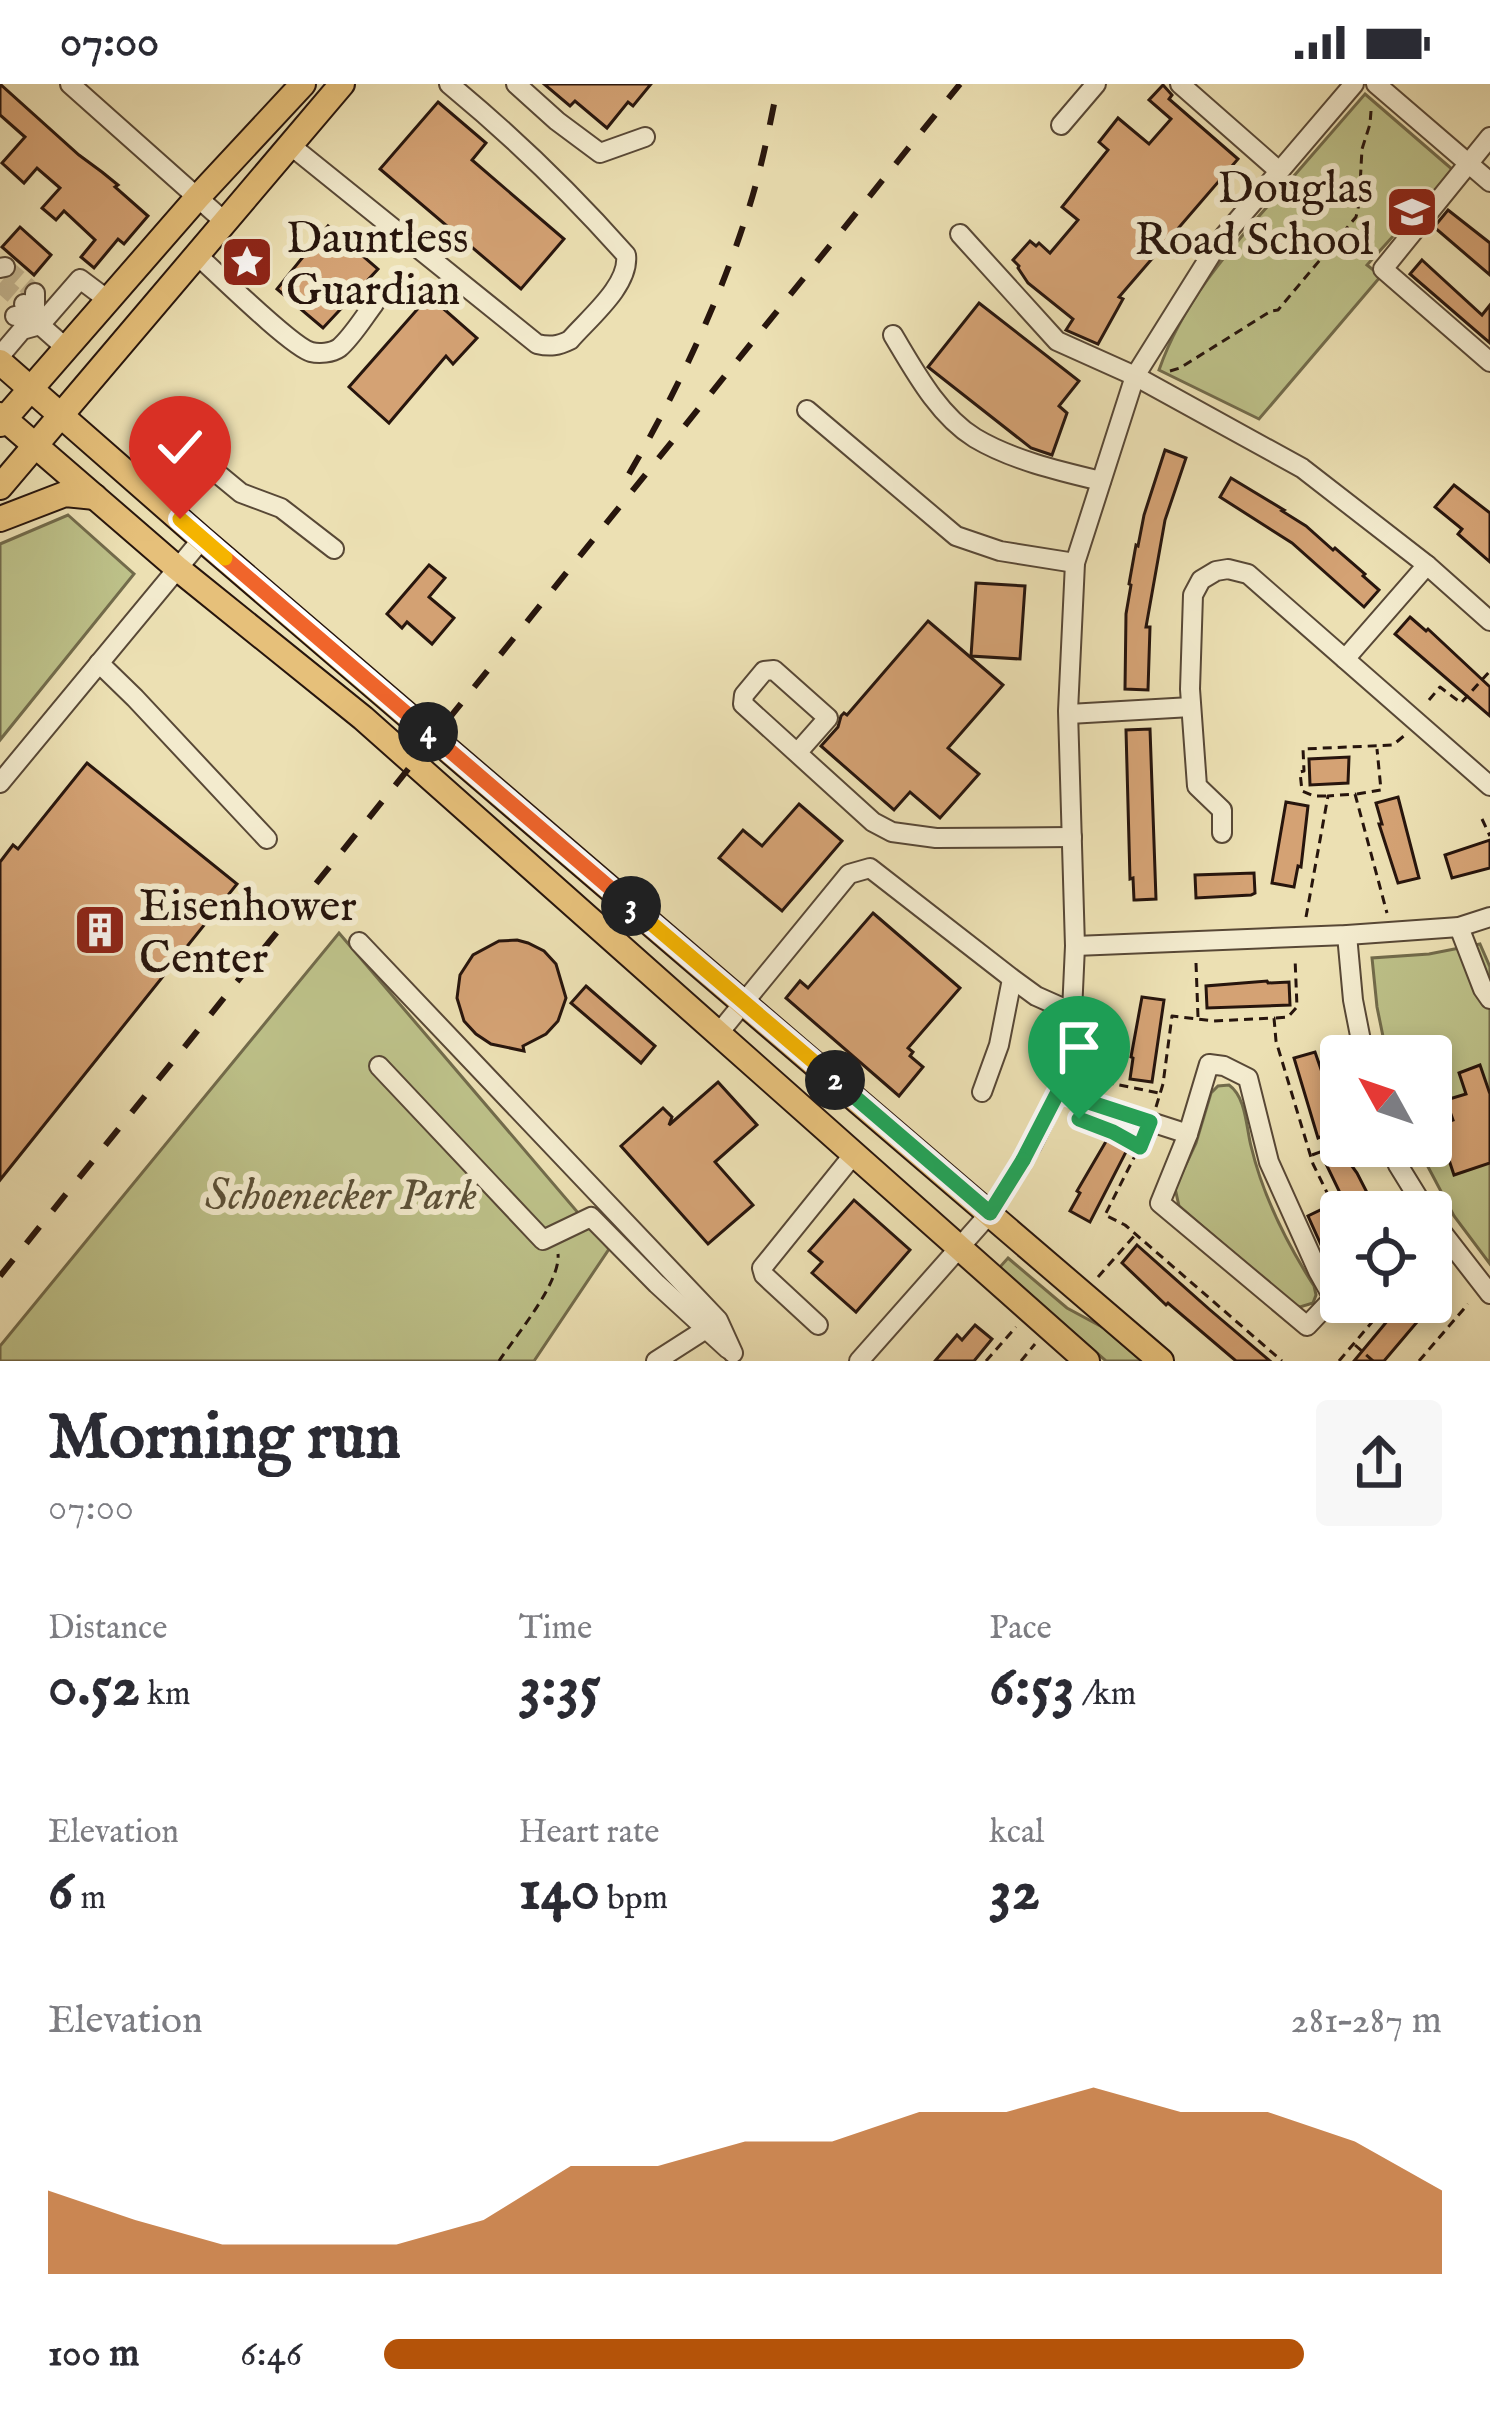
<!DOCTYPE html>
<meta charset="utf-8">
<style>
:root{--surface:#fff;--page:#f7f7f7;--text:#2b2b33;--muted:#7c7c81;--accent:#b45309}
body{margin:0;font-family:"IM FELL English",serif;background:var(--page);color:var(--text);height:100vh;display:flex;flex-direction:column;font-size:45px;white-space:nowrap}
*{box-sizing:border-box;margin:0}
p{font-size:39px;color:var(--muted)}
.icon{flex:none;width:66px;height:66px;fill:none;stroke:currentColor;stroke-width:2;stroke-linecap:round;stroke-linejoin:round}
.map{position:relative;height:1277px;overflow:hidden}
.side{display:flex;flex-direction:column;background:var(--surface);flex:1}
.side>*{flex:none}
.needle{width:78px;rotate:310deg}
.tools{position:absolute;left:1320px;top:951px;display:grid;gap:24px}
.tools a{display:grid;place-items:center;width:132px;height:132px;border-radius:12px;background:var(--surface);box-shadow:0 6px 18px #0003;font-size:60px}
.pin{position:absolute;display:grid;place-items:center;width:102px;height:102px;color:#fff;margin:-123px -51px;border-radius:50% 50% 50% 0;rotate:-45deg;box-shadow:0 0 12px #0007}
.pin .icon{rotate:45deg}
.km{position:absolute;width:60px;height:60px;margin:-30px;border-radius:50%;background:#222;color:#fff;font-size:33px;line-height:60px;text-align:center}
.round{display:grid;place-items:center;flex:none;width:126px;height:126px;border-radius:12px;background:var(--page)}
.summary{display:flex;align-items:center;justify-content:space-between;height:204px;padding:0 48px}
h1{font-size:66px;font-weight:700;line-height:90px}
.stats{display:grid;grid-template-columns:repeat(3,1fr);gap:18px;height:204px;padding:12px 48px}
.stats div{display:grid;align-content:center}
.stats b{font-size:60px;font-weight:700}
.stats small{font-size:33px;font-weight:400}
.stats p{font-size:33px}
.chart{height:336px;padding:24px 48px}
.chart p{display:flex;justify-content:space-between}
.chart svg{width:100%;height:216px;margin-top:12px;fill:var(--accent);opacity:.7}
ul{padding:0 48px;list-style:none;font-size:39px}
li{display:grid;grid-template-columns:192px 144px 1fr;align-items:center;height:90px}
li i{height:30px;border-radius:15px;background:var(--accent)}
.status{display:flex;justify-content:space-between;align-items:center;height:84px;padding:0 60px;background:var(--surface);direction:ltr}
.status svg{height:33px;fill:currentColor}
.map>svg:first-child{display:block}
.green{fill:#bdc189;stroke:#726b4b;stroke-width:3}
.building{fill:#d4a274;stroke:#27150d;stroke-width:3}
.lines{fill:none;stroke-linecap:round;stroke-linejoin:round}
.minor-tunnel{stroke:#c5b792;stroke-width:18;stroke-dasharray:18 9;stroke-linecap:butt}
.minor-casing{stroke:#584836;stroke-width:22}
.major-casing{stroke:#27150d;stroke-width:28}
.path{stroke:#27150d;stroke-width:3;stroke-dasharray:9 6;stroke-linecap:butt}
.minor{stroke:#f3ebce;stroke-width:18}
.major{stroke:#e6c07a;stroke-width:24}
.rail{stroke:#27150d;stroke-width:6;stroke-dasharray:21 21;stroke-linecap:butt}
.split-1-casing{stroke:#fff;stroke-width:24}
.split-2-casing{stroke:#fff;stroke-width:24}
.split-3-casing{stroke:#fff;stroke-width:24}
.split-4-casing{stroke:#fff;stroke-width:24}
.split-5-casing{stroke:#fff;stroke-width:24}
.split-6-casing{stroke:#fff;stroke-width:24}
.split-1{stroke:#22a559;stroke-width:15}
.split-2{stroke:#22a559;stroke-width:15}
.split-3{stroke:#f5b400;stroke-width:15}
.split-4{stroke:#f0652b;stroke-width:15}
.split-5{stroke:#f0652b;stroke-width:15}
.split-6{stroke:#f5b400;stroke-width:15}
.labels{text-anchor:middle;stroke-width:12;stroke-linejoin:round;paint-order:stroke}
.poi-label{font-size:45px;fill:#27150d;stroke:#f3ebce;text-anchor:start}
.park-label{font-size:45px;font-style:italic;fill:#5c5138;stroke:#f3ebce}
</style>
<div class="status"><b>07:00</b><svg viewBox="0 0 49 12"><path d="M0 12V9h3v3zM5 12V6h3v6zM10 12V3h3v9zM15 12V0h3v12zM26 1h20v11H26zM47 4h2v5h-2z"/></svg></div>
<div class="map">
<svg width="1490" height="1277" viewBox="0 0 1490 1277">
<rect width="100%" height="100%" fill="#ece0b3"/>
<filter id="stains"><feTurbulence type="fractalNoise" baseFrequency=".00167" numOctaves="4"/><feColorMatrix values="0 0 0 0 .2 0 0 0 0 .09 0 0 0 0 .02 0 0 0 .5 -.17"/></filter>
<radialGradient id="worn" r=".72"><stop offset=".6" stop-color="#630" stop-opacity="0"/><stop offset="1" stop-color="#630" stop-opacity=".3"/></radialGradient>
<g class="green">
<path d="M1365,10L1453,86L1367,181L1381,192L1259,335L1159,286C1182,220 1227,168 1273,116C1303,81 1334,46 1365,10Z"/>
<polygon points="68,431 134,490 0,656 0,460"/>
<polygon points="339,849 609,1165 534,1277 0,1277 0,1262"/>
<polygon points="1480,860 1490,883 1490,1180 1454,1132 1417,1062 1431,1062 1431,972 1387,972 1377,923 1372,874 1429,870"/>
<path d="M1229,1001C1246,1013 1246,1042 1251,1062C1263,1113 1286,1158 1314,1202L1316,1211L1313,1219L1300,1223L1293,1221L1179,1122L1175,1104L1196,1059L1211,1009L1218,1002Z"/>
<polygon points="1008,1174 1067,1224 1104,1244 1142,1277 1106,1277 999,1184"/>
</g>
<g class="building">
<polygon points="0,0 79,71 102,88 118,101 115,103 148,132 124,160 118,155 94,184 81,173 95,156 64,127 56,136 42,124 60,104 37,84 24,99 2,79 25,53 0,31"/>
<polygon points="544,0 651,0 633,22 628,18 607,44 575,17 570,22"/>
<polygon points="1163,1 1172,11 1169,15 1238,75 1119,213 1123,215 1098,260 1066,246 1073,235 1028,199 1018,184 1019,182 1013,176 1030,157 1036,162 1039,159 1050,169 1078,136 1062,123 1108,66 1099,58 1118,34 1149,60 1171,35 1149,16"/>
<polygon points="438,18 486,59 472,76 564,155 521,205 380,85"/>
<polygon points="1448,126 1490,159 1490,191 1434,143"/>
<polygon points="328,142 378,185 323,244 277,205"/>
<polygon points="20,143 51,171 34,191 2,163"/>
<polygon points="1422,176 1482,231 1490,221 1490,259 1410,190"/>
<polygon points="429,212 477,254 453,280 446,272 389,339 349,303"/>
<polygon points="979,219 1079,297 1059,322 1067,329 1052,371 1031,364 928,283"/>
<polygon points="1165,366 1186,374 1165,436 1146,543 1150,543 1148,606 1125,605 1126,530 1131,501 1129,500 1136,461 1138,462 1144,431"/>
<polygon points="1231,394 1284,426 1282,427 1306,442 1333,466 1335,464 1365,490 1363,492 1379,506 1364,523 1292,459 1220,413"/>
<polygon points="1454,401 1490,429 1490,478 1458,450 1462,445 1435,423"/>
<polygon points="429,481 445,494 429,513 454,534 432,560 407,538 402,544 387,530"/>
<polygon points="976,499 1025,502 1020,575 971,572"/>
<polygon points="1410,533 1426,547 1428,545 1490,603 1490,632 1395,550"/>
<polygon points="928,537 1003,601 948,664 979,690 940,734 910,708 894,726 821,662 838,643 841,632 844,629 847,631"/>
<polygon points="1150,645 1156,815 1136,816 1134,816 1133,794 1130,795 1126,646"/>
<polygon points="1349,673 1348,699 1310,701 1309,675"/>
<polygon points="87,679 237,800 0,1096 0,778 13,761 18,765"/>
<polygon points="1398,713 1419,794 1398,799 1379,740 1382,740 1376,719"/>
<polygon points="1286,718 1308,722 1301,783 1298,782 1294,803 1272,799"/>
<polygon points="799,720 842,757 782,827 719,774 743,746 762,762"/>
<polygon points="1490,756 1490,784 1452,794 1445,771"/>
<polygon points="1254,789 1255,809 1251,811 1196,814 1195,791"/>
<polygon points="873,829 960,904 908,964 913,968 910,972 923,983 899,1012 786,914 800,897 808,904"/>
<polygon points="517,856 528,859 544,867 556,880 566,914 558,937 546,950 523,962 524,967 491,960 476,950 464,937 457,914 460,891 473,871 499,857"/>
<polygon points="1267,897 1268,899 1289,898 1290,921 1207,924 1206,902"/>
<polygon points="586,902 655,962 641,979 571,919"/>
<polygon points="1142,913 1164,916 1152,998 1130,995 1133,974 1131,973"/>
<polygon points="1315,968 1335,1026 1333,1026 1344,1071 1357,1089 1377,1128 1327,1128 1340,1154 1322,1163 1308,1132 1343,1115 1326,1080 1337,1074 1325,1051 1318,1054 1294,974"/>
<polygon points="1480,981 1490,1010 1490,1079 1454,1091 1444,1061 1434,1065 1431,1043 1453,1036 1446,1016 1466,1010 1459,989"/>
<polygon points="718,998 757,1041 715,1078 753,1121 708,1160 621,1062 663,1024 672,1033 669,1041"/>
<polygon points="1108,1054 1128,1064 1090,1138 1070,1127 1080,1109 1077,1107"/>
<polygon points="854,1116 910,1166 856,1228 812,1189 822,1178 809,1167"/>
<polygon points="1137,1161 1209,1225 1270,1277 1236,1277 1168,1219 1166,1221 1122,1179"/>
<polygon points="1403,1218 1434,1218 1384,1277 1354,1277"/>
<polygon points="975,1241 992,1255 974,1277 935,1277 957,1251 962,1256"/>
</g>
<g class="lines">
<g class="minor-tunnel">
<polyline points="5,183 35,209"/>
<polyline points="0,199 24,220"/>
</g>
<g class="minor-casing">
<g id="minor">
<polyline points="70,0 225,138"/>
<polyline points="516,0 557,37 600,69 645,53"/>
<polyline points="1180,0 1279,87"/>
<polyline points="1376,0 1490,98"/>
<polyline points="1061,41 1096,0"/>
<polyline points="1490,53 1383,185 1490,278"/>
<path d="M290,61L537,260C550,263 558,262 570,256C589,234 630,201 626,171C572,110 512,52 449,0"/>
<polyline points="960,150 1057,257 1135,292 1302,384 1427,481 1490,537"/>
<path d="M197,171C217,189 292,263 311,268C319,270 332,269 339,264C352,253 364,233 374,220"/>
<polyline points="0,184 5,183"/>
<polyline points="24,220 35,230 40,241 66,264"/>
<polyline points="15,232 35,230 35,209"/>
<path d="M893,251C914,286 938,331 975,354C1012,376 1059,387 1101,397"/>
<polyline points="0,272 22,246 40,241 80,195 108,216"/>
<polyline points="807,326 956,452 1000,467 1075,479"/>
<polyline points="163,420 201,376 241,409 281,424 334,465"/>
<polyline points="1345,575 1427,481"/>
<polyline points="99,579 135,614 267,755"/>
<polyline points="1069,630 1191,623"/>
<polyline points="797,669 828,634 774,586 764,587 744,611 743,620 873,738 892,748 936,754 1072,753"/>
<polyline points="0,699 202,455"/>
<polyline points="1222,749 1222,726 1197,702 1190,605 1193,511 1201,496 1216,487 1228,485 1248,490 1490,702"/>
<polyline points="1459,843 1483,905 1490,915"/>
<polyline points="1347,851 1353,916 1364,972"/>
<polyline points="359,858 718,1236 733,1269"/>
<polyline points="1075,862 1347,851 1459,843 1490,833"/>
<polyline points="718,950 849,790 870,784 1014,896 1036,912 1072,928"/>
<polyline points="379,982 543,1156 591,1133 657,1200 728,1265"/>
<polyline points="982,1008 999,961 1012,895"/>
<polyline points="1058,1008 1188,1050"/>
<polyline points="1390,1062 1398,1081 1427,1128"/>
<polyline points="1431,1134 1490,1210"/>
<polyline points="1332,1212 1318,1187 1269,1078 1248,994 1224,982 1209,980 1188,1050 1160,1119 1307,1242 1341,1206"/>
<polyline points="818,1241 764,1191 762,1184 854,1070"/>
<polyline points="656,1277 706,1245"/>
<polyline points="859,1277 990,1129 1032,1061 1058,1008 1072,928 1075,862 1068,627 1075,479 1135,292 1219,158 1354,0"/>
</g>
</g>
<g class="major-casing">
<g id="major">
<polyline points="0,278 202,455 1161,1277"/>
<polyline points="0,331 177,484 363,634 1087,1277"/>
<polyline points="0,340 197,114 303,0"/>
<polyline points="0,403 342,0"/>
<polyline points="0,435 65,410 95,413"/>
</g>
</g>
<g class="path">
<polyline points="1170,287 1180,284 1271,227 1278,226 1356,133 1359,120 1362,65 1370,40 1371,27"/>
<polyline points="1429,616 1440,603 1461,619 1490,587"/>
<polyline points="1357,710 1381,706 1377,665"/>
<polyline points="1326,712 1314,712 1302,707 1300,688 1304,687 1303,665 1393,661 1405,651"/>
<polyline points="1482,735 1490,752"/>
<polyline points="1306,833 1328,712 1355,710 1387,829"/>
<polyline points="1196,879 1198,933"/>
<polyline points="1276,934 1288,933 1297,923 1295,874"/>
<polyline points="1090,995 1159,1009"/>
<polyline points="1156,1023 1163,1000 1172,932 1214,937 1274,934 1276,957 1313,1080 1341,1137"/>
<polyline points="1092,1040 1137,1062"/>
<polyline points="1144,1054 1105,1131 1125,1141 1282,1277"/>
<polyline points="1312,1071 1341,1060"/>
<polyline points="1098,1193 1135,1151"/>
<polyline points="1355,1261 1373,1277"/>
<path d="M499,1277C515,1253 561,1198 558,1170"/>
<polyline points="986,1277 1016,1243"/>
<polyline points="1021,1277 1035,1260"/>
<polyline points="1339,1277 1389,1218"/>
<polyline points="1419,1277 1468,1220"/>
</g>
<use href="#minor" class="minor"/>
<use href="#major" class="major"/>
<g class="rail">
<path d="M629,390C676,309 716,225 745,136C760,92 769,46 778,0"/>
<polyline points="0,1192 960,0"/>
</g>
</g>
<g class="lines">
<g class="split-1-casing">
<polyline id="split-1" points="1023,1076 1058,1008 1150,1038 1140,1063 1113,1048 1079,1035"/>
</g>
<g class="split-2-casing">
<polyline id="split-2" points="835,996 990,1129 1023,1076"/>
</g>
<g class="split-3-casing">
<polyline id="split-3" points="631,822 835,996"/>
</g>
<g class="split-4-casing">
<polyline id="split-4" points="428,648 631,822"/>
</g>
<g class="split-5-casing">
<polyline id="split-5" points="225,474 428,648"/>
</g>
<g class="split-6-casing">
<polyline id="split-6" points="180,435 225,474"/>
</g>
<use href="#split-1" class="split-1"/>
<use href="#split-2" class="split-2"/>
<use href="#split-3" class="split-3"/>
<use href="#split-4" class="split-4"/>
<use href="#split-5" class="split-5"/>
<use href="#split-6" class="split-6"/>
</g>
<defs>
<g id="school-square" transform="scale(2.7)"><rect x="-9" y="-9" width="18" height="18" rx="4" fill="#8f2418" stroke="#f3ebce"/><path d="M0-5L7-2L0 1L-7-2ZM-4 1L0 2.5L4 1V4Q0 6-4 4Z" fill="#fff"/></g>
<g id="sight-square" transform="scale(2.7)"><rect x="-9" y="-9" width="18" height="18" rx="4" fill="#8f2418" stroke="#f3ebce"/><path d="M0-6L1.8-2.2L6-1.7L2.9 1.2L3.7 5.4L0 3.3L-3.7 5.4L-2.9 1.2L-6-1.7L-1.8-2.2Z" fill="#fff"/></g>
<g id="building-square" transform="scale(2.7)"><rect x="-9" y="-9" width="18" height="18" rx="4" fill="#8f2418" stroke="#f3ebce"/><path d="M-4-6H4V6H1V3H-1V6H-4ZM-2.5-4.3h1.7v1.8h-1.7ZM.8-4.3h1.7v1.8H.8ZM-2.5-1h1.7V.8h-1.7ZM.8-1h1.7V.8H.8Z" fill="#fff"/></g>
</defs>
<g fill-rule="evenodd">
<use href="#school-square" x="1412" y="128"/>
<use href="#sight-square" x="247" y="178"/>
<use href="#building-square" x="100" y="846"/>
</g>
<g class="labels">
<g class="poi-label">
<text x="1373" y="118" text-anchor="end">Douglas<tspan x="1373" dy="52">Road School</tspan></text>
<text x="286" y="168">Dauntless<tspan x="286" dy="52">Guardian</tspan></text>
<text x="139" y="836">Eisenhower<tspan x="139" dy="52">Center</tspan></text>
</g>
<g class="park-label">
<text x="341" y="1125">Schoenecker Park</text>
</g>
</g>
<rect width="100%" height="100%" filter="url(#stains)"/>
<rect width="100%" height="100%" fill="url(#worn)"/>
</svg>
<div class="tools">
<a><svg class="needle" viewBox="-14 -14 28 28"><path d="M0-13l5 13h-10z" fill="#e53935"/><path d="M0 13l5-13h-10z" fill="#7c7c81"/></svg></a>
<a><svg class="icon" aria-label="locate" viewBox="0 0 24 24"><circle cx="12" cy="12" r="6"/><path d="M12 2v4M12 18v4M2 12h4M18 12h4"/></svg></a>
</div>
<div class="pin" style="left:1079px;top:1035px;background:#1e9e55"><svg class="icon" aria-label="arrive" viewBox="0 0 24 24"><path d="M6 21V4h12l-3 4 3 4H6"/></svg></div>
<div class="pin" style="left:180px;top:435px;background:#d93025"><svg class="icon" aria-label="check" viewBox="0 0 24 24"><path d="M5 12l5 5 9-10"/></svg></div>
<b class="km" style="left:835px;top:996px">2</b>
<b class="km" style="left:631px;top:822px">3</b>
<b class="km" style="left:428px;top:648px">4</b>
</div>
<section class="side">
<div class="summary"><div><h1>Morning run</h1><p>07:00</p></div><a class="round"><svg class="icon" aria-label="share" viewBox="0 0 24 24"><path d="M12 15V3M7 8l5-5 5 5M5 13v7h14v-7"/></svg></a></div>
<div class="stats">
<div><p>Distance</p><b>0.52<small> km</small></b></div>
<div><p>Time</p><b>3:35</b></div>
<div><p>Pace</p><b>6:53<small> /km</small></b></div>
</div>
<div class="stats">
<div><p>Elevation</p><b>6<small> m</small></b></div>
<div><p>Heart rate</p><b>140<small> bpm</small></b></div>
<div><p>kcal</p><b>32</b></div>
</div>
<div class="chart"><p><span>Elevation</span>281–287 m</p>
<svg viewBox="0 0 160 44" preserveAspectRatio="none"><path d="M0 44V27L10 33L20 38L30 38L40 38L50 33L60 22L70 22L80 17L90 17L100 11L110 11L120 6L130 11L140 11L150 17L160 27V44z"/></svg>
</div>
<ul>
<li><b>100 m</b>6:46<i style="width:87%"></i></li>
</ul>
</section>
